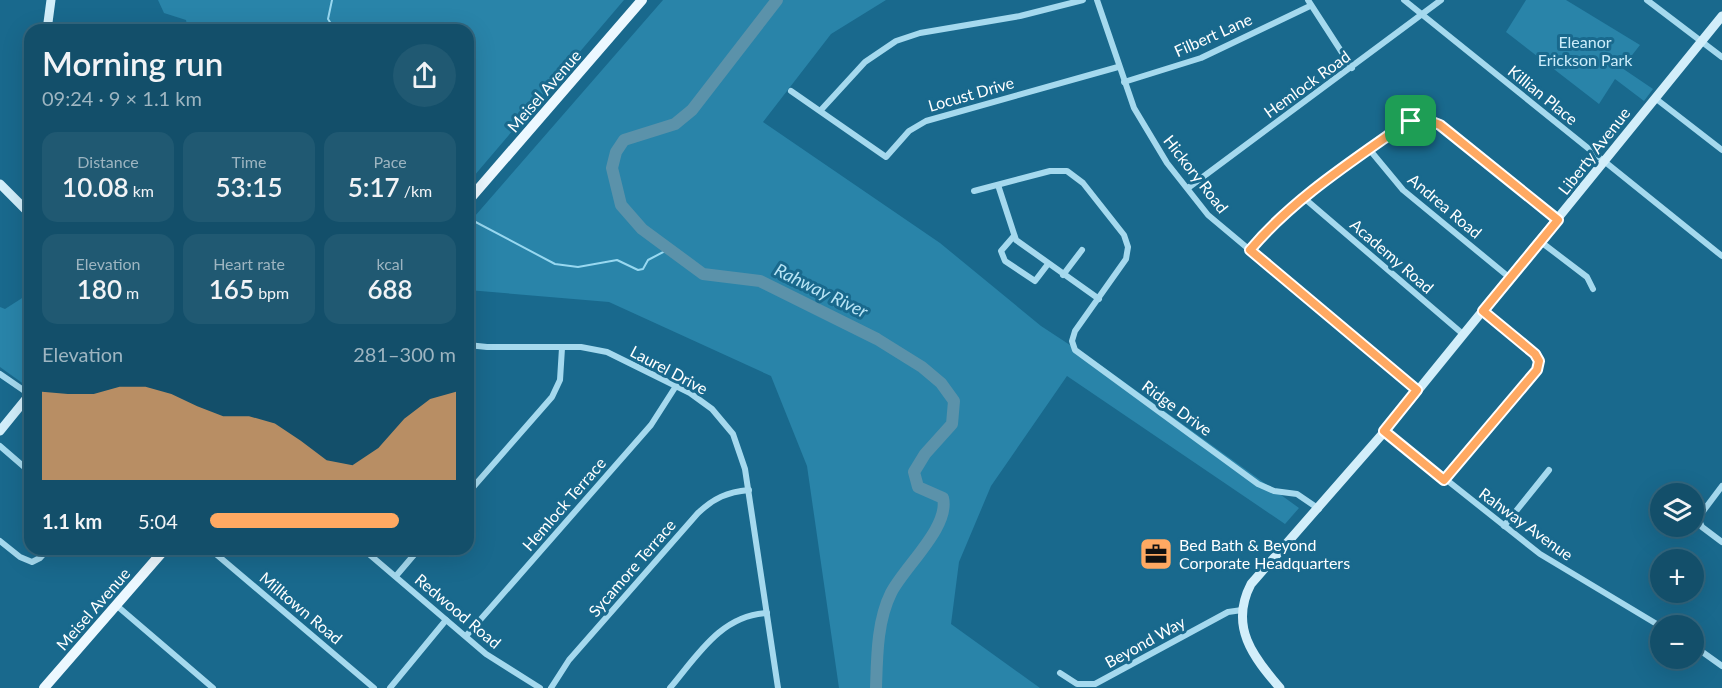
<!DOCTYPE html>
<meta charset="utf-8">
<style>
:root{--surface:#134f6a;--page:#205972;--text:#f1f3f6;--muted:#9db5c1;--line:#32667e;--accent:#ffa962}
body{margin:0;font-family:Lato,sans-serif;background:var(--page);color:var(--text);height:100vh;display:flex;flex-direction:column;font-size:22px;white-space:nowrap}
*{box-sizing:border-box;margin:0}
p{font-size:20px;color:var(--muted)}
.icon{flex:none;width:33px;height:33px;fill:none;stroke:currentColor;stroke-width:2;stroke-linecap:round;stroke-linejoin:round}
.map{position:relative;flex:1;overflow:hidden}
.side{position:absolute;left:24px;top:24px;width:450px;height:531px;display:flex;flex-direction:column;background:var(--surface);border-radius:18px;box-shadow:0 6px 24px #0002,0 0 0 2px var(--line)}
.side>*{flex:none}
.controls{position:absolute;left:1650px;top:483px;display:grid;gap:12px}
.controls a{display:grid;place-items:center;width:54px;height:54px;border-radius:50%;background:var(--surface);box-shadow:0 6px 24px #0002,0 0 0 2px var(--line);font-size:30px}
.pin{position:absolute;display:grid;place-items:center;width:51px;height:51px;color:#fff;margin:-26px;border-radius:12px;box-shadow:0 3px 9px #0006}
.round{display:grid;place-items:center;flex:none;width:63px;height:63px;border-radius:32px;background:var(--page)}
.summary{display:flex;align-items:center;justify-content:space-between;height:102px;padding:0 18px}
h1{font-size:33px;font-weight:600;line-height:45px}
.metrics{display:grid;grid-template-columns:repeat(3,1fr);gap:9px;height:102px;padding:6px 18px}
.metrics div{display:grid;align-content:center;border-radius:15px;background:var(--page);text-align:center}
.metrics b{font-size:26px;font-weight:600}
.metrics small{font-size:16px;font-weight:400}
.metrics p{font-size:16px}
.chart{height:168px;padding:12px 18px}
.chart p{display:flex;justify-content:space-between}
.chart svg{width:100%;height:108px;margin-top:6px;fill:var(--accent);opacity:.7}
ul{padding:0 18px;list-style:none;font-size:20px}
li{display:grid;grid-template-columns:96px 72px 1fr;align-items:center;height:45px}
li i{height:15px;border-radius:8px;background:var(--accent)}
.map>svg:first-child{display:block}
.green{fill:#2984a9}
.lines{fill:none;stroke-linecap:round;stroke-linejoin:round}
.stream{stroke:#98d8f0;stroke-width:2}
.river{stroke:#5b92aa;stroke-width:12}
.street{stroke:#a5d9ee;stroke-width:6}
.secondary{stroke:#d2eefa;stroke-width:9}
.primary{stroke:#ecf8ff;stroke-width:10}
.route-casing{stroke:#fff;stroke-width:12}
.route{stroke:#ffa962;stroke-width:8}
.labels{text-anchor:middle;stroke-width:6;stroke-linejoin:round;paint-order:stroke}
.street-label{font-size:16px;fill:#fff;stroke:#19698d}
.park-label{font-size:16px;fill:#cbecfa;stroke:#19698d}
.poi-label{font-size:16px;fill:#fff;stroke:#19698d;text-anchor:start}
.water-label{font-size:18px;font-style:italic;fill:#b9e5f6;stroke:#19698d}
</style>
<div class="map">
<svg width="1722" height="688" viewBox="0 0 1722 688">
<rect width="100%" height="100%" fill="#19698d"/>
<g class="green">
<polygon points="158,0 624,0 468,183 468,30 188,30 186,20 164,13"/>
<polygon points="663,0 886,0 831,34 763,122 940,243 1041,326 1102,366 1299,508 1285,524 1067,376 991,486 959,562 951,624 1040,688 839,688 807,466 771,376 609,302 468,290 468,224"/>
<polygon points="1526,0 1566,0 1640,45 1622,68 1653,89 1644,101 1615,79 1599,104 1506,32"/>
<polygon points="30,293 30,379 25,385 0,367 0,307 5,309"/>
</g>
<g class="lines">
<g class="stream">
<polyline points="332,0 328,19 335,30"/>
<polyline points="468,218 555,264 578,267 617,260 638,270 643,269 648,260 669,249"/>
</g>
<path class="river" d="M777,0L692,110L675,124L624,140L616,152L612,168L621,205L642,229L703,274L760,281L877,339L922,367L941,383L954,401L952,424L925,454L914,472L918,487L943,498C950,527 904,567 891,593C877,621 877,657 876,688"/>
<g class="street">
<polyline points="1097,0 1134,108 1167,163 1208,215 1417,390"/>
<polyline points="1308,0 1352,68"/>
<polyline points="1404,0 1722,256"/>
<polyline points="1647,0 1722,57"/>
<polyline points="1124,82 1201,58 1310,6"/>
<polyline points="791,91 886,157 909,131 926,121 1118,67"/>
<polyline points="1655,98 1722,150"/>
<polyline points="821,110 865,62 896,41 920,33 1020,16 1083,0"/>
<polyline points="1369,149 1403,190 1510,278"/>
<polyline points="998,185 1016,240 1099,299"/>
<polyline points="1188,188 1441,0"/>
<polyline points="974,191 1050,171 1067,171 1083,183 1124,235 1128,247 1126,259 1075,331 1072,341 1075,350 1258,484 1274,491 1297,494 1319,509"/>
<polyline points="1304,198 1464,335"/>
<polyline points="1014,236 1001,251 1005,261 1035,281 1048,264"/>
<polyline points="1541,242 1587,277 1593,289"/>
<path d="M1250,250C1293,199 1351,162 1406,123L1422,118L1440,125L1558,220"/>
<polyline points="1063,275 1082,250"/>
<polyline points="468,345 487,347 581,347 607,352 690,393 712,409 733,434 745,469 778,688"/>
<polyline points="0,374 29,394"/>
<polyline points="1385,431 1540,554 1660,626"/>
<polyline points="0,446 30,472"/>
<polyline points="1444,480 1534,375 1539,366 1535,354 1483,311"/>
<polyline points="1722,486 1698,518 1702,527 1722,542"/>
<polyline points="468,493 552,397 560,380 562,348"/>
<polyline points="1504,526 1549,470"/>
<polyline points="0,541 20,557 32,562 40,558 48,549"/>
<polyline points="210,549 374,688"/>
<polyline points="363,549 486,654 540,688"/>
<polyline points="396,576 419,549"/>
<polyline points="116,605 213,688"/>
<polyline points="466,636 651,425 676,386"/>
<polyline points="1694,646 1722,666"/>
<polyline points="1060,673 1077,684 1095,684 1228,612 1242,610"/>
<polyline points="390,688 446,620"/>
<path d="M551,688L569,660L698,513C714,498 727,492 749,490"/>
<path d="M670,688C697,656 721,615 767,613"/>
</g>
<g class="secondary">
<polyline points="47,30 51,0"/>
<polyline points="0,184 30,214"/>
<polyline points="28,211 30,187"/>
<polyline points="0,431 30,394"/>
<path d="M1280,688C1253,657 1229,626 1251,584L1385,431L1722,16"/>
</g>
<g class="primary">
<polyline points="468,201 642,0"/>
<polyline points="44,688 165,549"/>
</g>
</g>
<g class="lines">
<g class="route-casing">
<path id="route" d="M1422,118L1440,125L1558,220L1483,311L1535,354L1539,361L1537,370L1444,480L1384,431L1417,390L1250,250C1293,199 1351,162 1406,123Z"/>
</g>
<use href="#route" class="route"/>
</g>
<defs>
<g id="office-square" transform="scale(1.725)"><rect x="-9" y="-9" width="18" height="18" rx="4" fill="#ffa962" stroke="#19698d"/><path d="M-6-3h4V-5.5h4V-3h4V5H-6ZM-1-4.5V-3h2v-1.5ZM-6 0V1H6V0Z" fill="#111"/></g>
</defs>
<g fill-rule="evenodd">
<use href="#office-square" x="1156" y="554"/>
</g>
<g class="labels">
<g class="street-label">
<text transform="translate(1213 35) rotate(-24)" y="6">Filbert Lane</text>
<text transform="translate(1307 84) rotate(-36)" y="6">Hemlock Road</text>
<text transform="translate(544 91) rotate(-49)" y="6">Meisel Avenue</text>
<text transform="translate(971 94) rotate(-16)" y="6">Locust Drive</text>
<text transform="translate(1543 95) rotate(39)" y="6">Killian Place</text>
<text transform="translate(1594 151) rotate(-52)" y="6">Liberty Avenue</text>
<text transform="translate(1196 174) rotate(52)" y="6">Hickory Road</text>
<text transform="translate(1445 206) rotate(40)" y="6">Andrea Road</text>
<text transform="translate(1392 256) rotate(41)" y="6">Academy Road</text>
<text transform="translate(669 370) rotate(28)" y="6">Laurel Drive</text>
<text transform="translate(1177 408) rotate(36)" y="6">Ridge Drive</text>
<text transform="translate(564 504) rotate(-49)" y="6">Hemlock Terrace</text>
<text transform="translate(1526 524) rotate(36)" y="6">Rahway Avenue</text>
<text transform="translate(632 568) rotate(-49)" y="6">Sycamore Terrace</text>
<text transform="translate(301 608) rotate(40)" y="6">Milltown Road</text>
<text transform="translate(93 609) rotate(-49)" y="6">Meisel Avenue</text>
<text transform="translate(458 611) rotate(40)" y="6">Redwood Road</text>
<text transform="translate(1145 642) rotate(-29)" y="6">Beyond Way</text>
</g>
<g class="park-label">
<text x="1585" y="48">Eleanor<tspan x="1585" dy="18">Erickson Park</tspan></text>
</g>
<g class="poi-label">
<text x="1179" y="551">Bed Bath &amp; Beyond<tspan x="1179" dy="18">Corporate Headquarters</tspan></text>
</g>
<g class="water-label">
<text transform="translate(821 291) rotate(26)" y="6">Rahway River</text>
</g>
</g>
</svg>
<div class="controls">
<a><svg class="icon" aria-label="layers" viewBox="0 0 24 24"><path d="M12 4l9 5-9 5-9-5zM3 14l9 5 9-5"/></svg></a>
<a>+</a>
<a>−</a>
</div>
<div class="pin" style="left:1411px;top:121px;background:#1e9e55"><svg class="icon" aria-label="arrive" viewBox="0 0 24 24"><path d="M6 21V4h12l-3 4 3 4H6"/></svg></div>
<section class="side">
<div class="summary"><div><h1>Morning run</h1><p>09:24 · 9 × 1.1 km</p></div><a class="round"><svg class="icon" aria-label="share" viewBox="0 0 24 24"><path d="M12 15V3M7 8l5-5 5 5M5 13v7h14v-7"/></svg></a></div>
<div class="metrics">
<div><p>Distance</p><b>10.08<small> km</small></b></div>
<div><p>Time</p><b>53:15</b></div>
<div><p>Pace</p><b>5:17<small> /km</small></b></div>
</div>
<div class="metrics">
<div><p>Elevation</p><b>180<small> m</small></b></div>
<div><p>Heart rate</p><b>165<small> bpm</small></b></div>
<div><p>kcal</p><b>688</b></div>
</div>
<div class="chart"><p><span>Elevation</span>281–300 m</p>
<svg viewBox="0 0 160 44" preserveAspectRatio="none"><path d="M0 44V8L10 9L20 9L30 6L40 6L50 9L60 14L70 18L80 18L90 21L100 28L110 36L120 38L130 31L140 19L150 11L160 8V44z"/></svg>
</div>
<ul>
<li><b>1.1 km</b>5:04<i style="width:77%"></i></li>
</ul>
</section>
</div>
